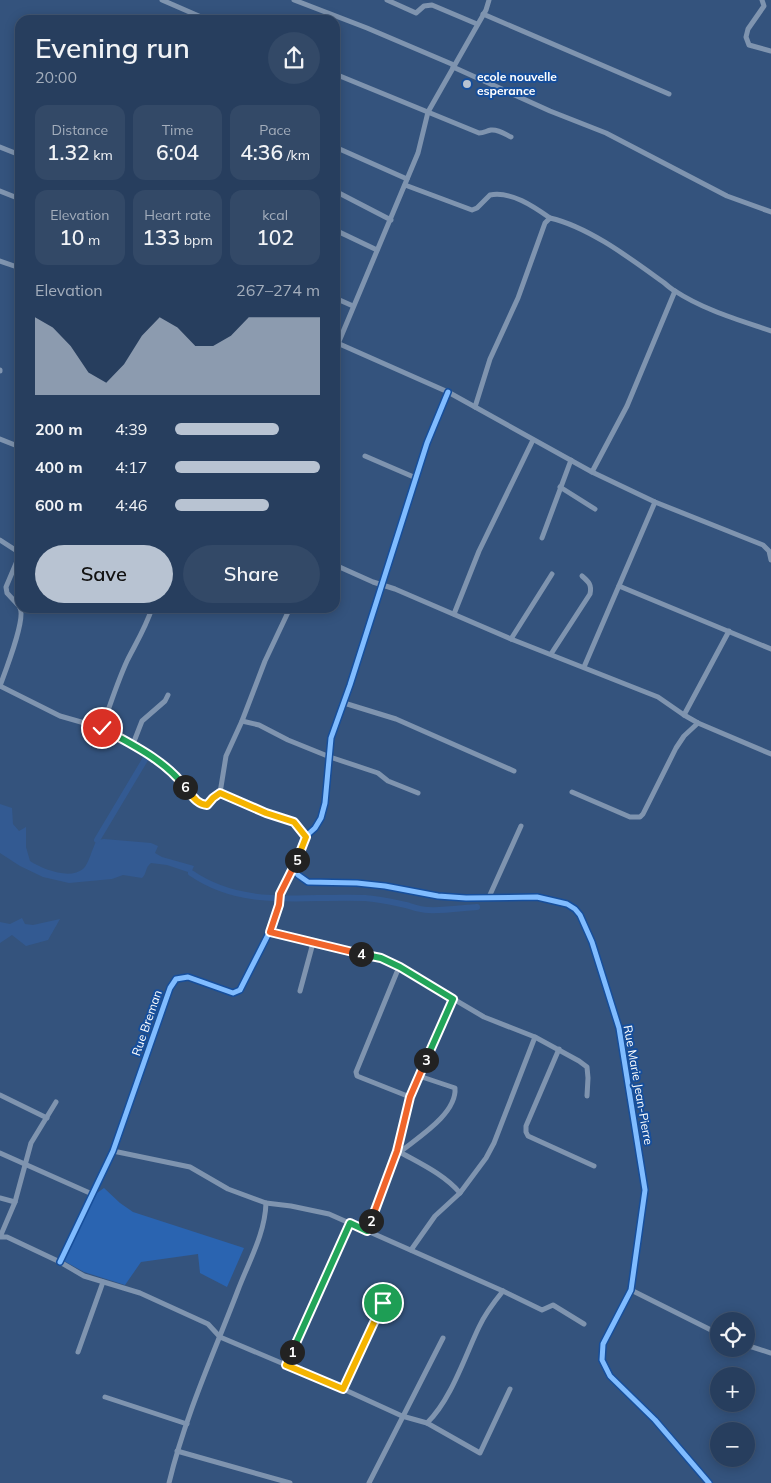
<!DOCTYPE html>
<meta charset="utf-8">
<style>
:root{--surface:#273e5e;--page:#334967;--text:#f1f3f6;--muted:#a4aebc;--line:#435773;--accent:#b8c3d2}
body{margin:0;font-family:Mulish,sans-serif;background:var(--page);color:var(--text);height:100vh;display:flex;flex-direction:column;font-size:19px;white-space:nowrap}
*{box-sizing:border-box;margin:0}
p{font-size:16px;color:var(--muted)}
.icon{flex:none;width:28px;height:28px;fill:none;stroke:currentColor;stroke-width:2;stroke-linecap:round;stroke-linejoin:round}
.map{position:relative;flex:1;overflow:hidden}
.sheet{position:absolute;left:15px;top:15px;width:325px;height:598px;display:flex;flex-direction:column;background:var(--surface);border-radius:15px;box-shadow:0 2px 12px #0003,0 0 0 1px var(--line)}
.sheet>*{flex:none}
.controls{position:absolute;left:710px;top:1312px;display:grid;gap:10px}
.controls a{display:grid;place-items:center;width:45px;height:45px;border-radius:50%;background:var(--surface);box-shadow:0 2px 12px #0003,0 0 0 1px var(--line);font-size:25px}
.pin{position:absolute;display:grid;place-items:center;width:42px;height:42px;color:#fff;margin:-21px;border:2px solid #fff;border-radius:50%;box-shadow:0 1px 5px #0007}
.km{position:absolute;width:25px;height:25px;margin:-12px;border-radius:50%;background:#222;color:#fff;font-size:14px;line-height:25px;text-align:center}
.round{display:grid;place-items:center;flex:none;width:52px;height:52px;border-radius:26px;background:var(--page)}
.headline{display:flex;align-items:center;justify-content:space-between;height:85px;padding:0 20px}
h1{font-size:28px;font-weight:600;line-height:38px}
.stats{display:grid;grid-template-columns:repeat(3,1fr);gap:8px;height:85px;padding:5px 20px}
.stats div{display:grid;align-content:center;border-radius:12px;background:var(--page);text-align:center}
.stats b{font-size:21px;font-weight:600}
.stats small{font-size:14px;font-weight:400}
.stats p{font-size:14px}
.chart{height:140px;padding:10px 20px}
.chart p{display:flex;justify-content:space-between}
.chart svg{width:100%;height:90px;margin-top:5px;fill:var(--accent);opacity:.7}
.action{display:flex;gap:10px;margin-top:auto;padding:10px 20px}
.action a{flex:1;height:58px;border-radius:30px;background:var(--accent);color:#111;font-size:20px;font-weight:600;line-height:58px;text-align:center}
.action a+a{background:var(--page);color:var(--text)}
ul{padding:0 20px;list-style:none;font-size:16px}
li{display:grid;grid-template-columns:80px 60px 1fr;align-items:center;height:38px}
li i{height:12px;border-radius:6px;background:var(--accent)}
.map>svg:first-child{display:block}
.green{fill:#2a64b1}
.water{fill:#335a92}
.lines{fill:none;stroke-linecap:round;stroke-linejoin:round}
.canal{stroke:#335a92;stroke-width:6}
.minor{stroke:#7f94af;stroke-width:5}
.cycleway-casing{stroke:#164e9b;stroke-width:8}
.cycleway{stroke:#80bcff;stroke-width:5}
.split-1-casing{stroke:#fff;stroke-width:10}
.split-2-casing{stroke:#fff;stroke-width:10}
.split-3-casing{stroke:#fff;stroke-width:10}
.split-4-casing{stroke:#fff;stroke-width:10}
.split-5-casing{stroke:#fff;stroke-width:10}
.split-6-casing{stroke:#fff;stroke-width:10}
.split-7-casing{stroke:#fff;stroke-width:10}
.split-1{stroke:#f5b400;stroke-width:6}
.split-2{stroke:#22a559;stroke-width:6}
.split-3{stroke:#f0652b;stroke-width:6}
.split-4{stroke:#22a559;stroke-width:6}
.split-5{stroke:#f0652b;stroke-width:6}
.split-6{stroke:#f5b400;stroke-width:6}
.split-7{stroke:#22a559;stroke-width:6}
.poi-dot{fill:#b8c3d2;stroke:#164e9b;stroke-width:2}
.labels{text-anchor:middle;stroke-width:4;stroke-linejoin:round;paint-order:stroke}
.poi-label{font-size:12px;font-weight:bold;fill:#fff;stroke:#164e9b;text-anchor:start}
.street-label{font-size:12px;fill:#fff;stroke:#164e9b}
</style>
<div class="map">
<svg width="771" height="1483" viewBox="0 0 771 1483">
<rect width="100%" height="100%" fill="#34537d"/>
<polygon class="green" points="104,1188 120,1203 133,1212 244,1248 227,1287 200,1273 198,1254 141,1262 125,1285 84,1272 64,1261 67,1250 94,1195"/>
<g class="water">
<path d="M0,804L12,808L13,824L19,831L26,827V847L30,861C42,869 70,880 83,869C89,864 92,848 97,840L104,839L151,843L158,846L155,853L162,857L194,866L191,873L167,865L151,863C145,867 147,874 142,878L123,875L112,879L69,883L43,877L20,866L0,853Z"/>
<polygon points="22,918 25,924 33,925 60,919 48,940 26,946 12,935 0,943 0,922 10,924"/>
</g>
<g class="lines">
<g class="canal">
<polyline points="97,840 146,758"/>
<path d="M191,873C245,910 304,895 365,898C379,899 392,902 406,905C413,907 421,910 428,910C443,911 462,908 477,907"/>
</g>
<g class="minor">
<polyline points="162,0 208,20"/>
<polyline points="294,0 367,28 454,65"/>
<polyline points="387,0 416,13 424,6 432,5 477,24"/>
<polyline points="762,0 764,6 748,29 746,37 749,45 771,51"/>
<polyline points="483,14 669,94"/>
<polyline points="453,67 550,111 606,133 727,196 771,212"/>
<path d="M335,74L479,133C484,133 486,131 491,130C498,129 505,134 511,137"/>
<polyline points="0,147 20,155"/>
<polyline points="335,147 407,179"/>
<path d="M405,185L472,210L477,208L490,195C511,191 533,206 550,218"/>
<polyline points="0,191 20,199"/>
<polyline points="335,191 391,220"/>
<polyline points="335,230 377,250"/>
<polyline points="0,261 20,268"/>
<polyline points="335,298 353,306"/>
<polyline points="335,342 448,392 592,472 655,502 763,545 769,551 771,560"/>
<polyline points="335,351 418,153 428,112 486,10 489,0"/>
<polyline points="0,371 0,370"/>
<path d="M475,407L490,359L518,298L545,223L550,218C589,227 631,259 663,282C667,285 671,289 675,291C704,310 739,320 771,331"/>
<polyline points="0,439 20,447"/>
<polyline points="365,456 416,478"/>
<polyline points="592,472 627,406 675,291"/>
<polyline points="560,487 595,509"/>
<polyline points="542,538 571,460"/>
<polyline points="0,540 20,553"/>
<polyline points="20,554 6,587 7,593 20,607"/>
<polyline points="335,565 373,582 395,589 511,639 658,697 684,715 698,723 771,754"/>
<polyline points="619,586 771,649"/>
<polyline points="454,614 479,551 533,440"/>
<polyline points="511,639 552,574"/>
<path d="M551,654L590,594C592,585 589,582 582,576"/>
<polyline points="584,667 655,502"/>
<polyline points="0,686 60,716 102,728 133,744 179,779 196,802 207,805 213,798 220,793 265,813 294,822 305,837"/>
<path d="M0,686C5,672 26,619 20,608"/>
<polyline points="344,703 396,719 514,771"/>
<polyline points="684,715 729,631"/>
<polyline points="242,721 259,725 288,740 330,757 378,773 388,781 418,793"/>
<path d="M102,728C110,705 117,683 127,661C136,643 146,627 152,608"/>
<polyline points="133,744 142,721 165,701 168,695"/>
<polyline points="572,792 630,817 640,817 643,814 676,748 684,736 698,723"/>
<polyline points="220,793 226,756 242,721 265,661 290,608"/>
<polyline points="293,869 298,875 308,882 357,883 385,886 438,896 466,898 537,897 567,904 575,909 580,915 592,942 619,1028 645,1190 631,1290 603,1344 602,1360 610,1376 655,1420 709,1483"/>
<polyline points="489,897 521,826"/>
<polyline points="270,931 381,958 399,967 484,1017 535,1037 579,1061 587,1067 588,1078 587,1096"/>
<polyline points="399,967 356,1072 357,1076 362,1078 410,1097"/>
<polyline points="300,991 313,943"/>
<polyline points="559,1049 526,1126 526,1132 528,1136 594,1166"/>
<polyline points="0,1095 47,1118"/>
<polyline points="56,1102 31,1143 15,1202 0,1237 7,1237 60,1262 84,1276 140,1293 208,1324 220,1337 343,1389 402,1416 427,1423 480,1453 510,1389"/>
<polyline points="113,1151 190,1167 228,1189 266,1203 291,1206 329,1214 503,1291 542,1310 553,1305 584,1324"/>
<path d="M398,1151C419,1163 444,1174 460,1193"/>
<path d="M400,1152C417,1138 457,1114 455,1088L419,1076"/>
<polyline points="0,1153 92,1194"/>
<polyline points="0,1198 15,1202"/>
<polyline points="367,1231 397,1151 410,1097 453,999"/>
<polyline points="411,1250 435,1216 460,1193 486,1158 494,1143 535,1037"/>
<polyline points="60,1262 113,1151 170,988 176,979 188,977 233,993 240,990 270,931 279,905 280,894 286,880 293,869 305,837 315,828 321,818 325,803 331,738 350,685 427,443 448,392"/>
<polyline points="631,1290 719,1334"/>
<polyline points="746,1345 771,1353"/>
<polyline points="78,1352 103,1282"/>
<polyline points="286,1365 350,1223"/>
<polyline points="343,1389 383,1303"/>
<polyline points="105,1397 187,1424"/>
<path d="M427,1423C451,1400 465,1356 479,1327C485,1314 494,1302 503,1291"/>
<polyline points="177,1451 290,1483"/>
<path d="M169,1483C185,1416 214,1353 238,1290C249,1261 265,1234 266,1203"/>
<polyline points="369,1483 443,1338"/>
</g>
<g class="cycleway-casing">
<g id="cycleway">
<polyline points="293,869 298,875 308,882 357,883 385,886 438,896 466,898 537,897 567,904 575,909 580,915 592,942 619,1028 645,1190 631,1290 603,1344 602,1360 610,1376 655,1420 709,1483"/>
<polyline points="60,1262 113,1151 170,988 176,979 188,977 233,993 240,990 270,931 279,905 280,894 286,880 293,869 305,837 315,828 321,818 325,803 331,738 350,685 427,443 448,392"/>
</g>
</g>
<use href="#cycleway" class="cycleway"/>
</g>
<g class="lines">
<g class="split-1-casing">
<polyline id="split-1" points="292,1352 286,1365 343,1389 383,1303"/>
</g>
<g class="split-2-casing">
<polyline id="split-2" points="292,1352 350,1223 367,1231 371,1221"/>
</g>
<g class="split-3-casing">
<polyline id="split-3" points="371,1221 397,1151 410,1097 426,1060"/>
</g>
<g class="split-4-casing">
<polyline id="split-4" points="361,954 381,958 400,967 453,999 426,1060"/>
</g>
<g class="split-5-casing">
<polyline id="split-5" points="297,860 280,894 279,905 270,932 361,954"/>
</g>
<g class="split-6-casing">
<path id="split-6" d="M185,787C192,795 196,804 207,805L213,798L220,793L266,813L294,822L306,837L297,860"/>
</g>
<g class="split-7-casing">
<path id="split-7" d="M102,728C131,744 165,760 185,787"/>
</g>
<use href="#split-1" class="split-1"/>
<use href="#split-2" class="split-2"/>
<use href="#split-3" class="split-3"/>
<use href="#split-4" class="split-4"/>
<use href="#split-5" class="split-5"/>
<use href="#split-6" class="split-6"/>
<use href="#split-7" class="split-7"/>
</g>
<circle class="poi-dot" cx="467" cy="84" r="5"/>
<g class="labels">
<g class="poi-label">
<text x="477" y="81">ecole nouvelle<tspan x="477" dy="14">esperance</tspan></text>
</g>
<g class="street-label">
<text transform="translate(147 1023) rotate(-71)" y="4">Rue Breman</text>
<text transform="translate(638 1085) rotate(80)" y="4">Rue Marie Jean-Pierre</text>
</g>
</g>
</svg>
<div class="controls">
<a><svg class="icon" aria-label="locate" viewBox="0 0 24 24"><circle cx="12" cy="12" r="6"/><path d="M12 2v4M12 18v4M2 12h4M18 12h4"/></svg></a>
<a>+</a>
<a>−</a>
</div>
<div class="pin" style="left:383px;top:1303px;background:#1e9e55"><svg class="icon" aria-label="arrive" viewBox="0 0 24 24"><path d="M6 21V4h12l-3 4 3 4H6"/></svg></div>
<div class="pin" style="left:102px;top:728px;background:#d93025"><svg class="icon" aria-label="check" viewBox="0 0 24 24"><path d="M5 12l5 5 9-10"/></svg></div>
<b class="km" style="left:292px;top:1352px">1</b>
<b class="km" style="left:371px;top:1221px">2</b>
<b class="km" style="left:426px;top:1060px">3</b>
<b class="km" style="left:361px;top:954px">4</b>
<b class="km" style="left:297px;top:860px">5</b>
<b class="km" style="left:185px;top:787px">6</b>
<section class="sheet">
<div class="headline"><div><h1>Evening run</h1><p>20:00</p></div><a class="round"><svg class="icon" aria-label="share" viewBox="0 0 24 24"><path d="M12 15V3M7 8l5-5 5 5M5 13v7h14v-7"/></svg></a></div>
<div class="stats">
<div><p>Distance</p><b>1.32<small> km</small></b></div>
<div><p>Time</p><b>6:04</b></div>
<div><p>Pace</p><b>4:36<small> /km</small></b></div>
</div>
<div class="stats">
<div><p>Elevation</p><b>10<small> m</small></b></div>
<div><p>Heart rate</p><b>133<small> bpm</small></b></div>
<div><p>kcal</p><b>102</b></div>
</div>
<div class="chart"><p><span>Elevation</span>267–274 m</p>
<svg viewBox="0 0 160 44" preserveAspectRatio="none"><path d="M0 44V6L10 11L20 20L30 33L40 38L50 29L60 15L70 6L80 11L90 20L100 20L110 15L120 6L130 6L140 6L150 6L160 6V44z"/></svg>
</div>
<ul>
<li><b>200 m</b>4:39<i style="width:72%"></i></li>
<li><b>400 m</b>4:17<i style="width:100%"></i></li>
<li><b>600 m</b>4:46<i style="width:65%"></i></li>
</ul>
<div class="action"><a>Save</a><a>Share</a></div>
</section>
</div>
